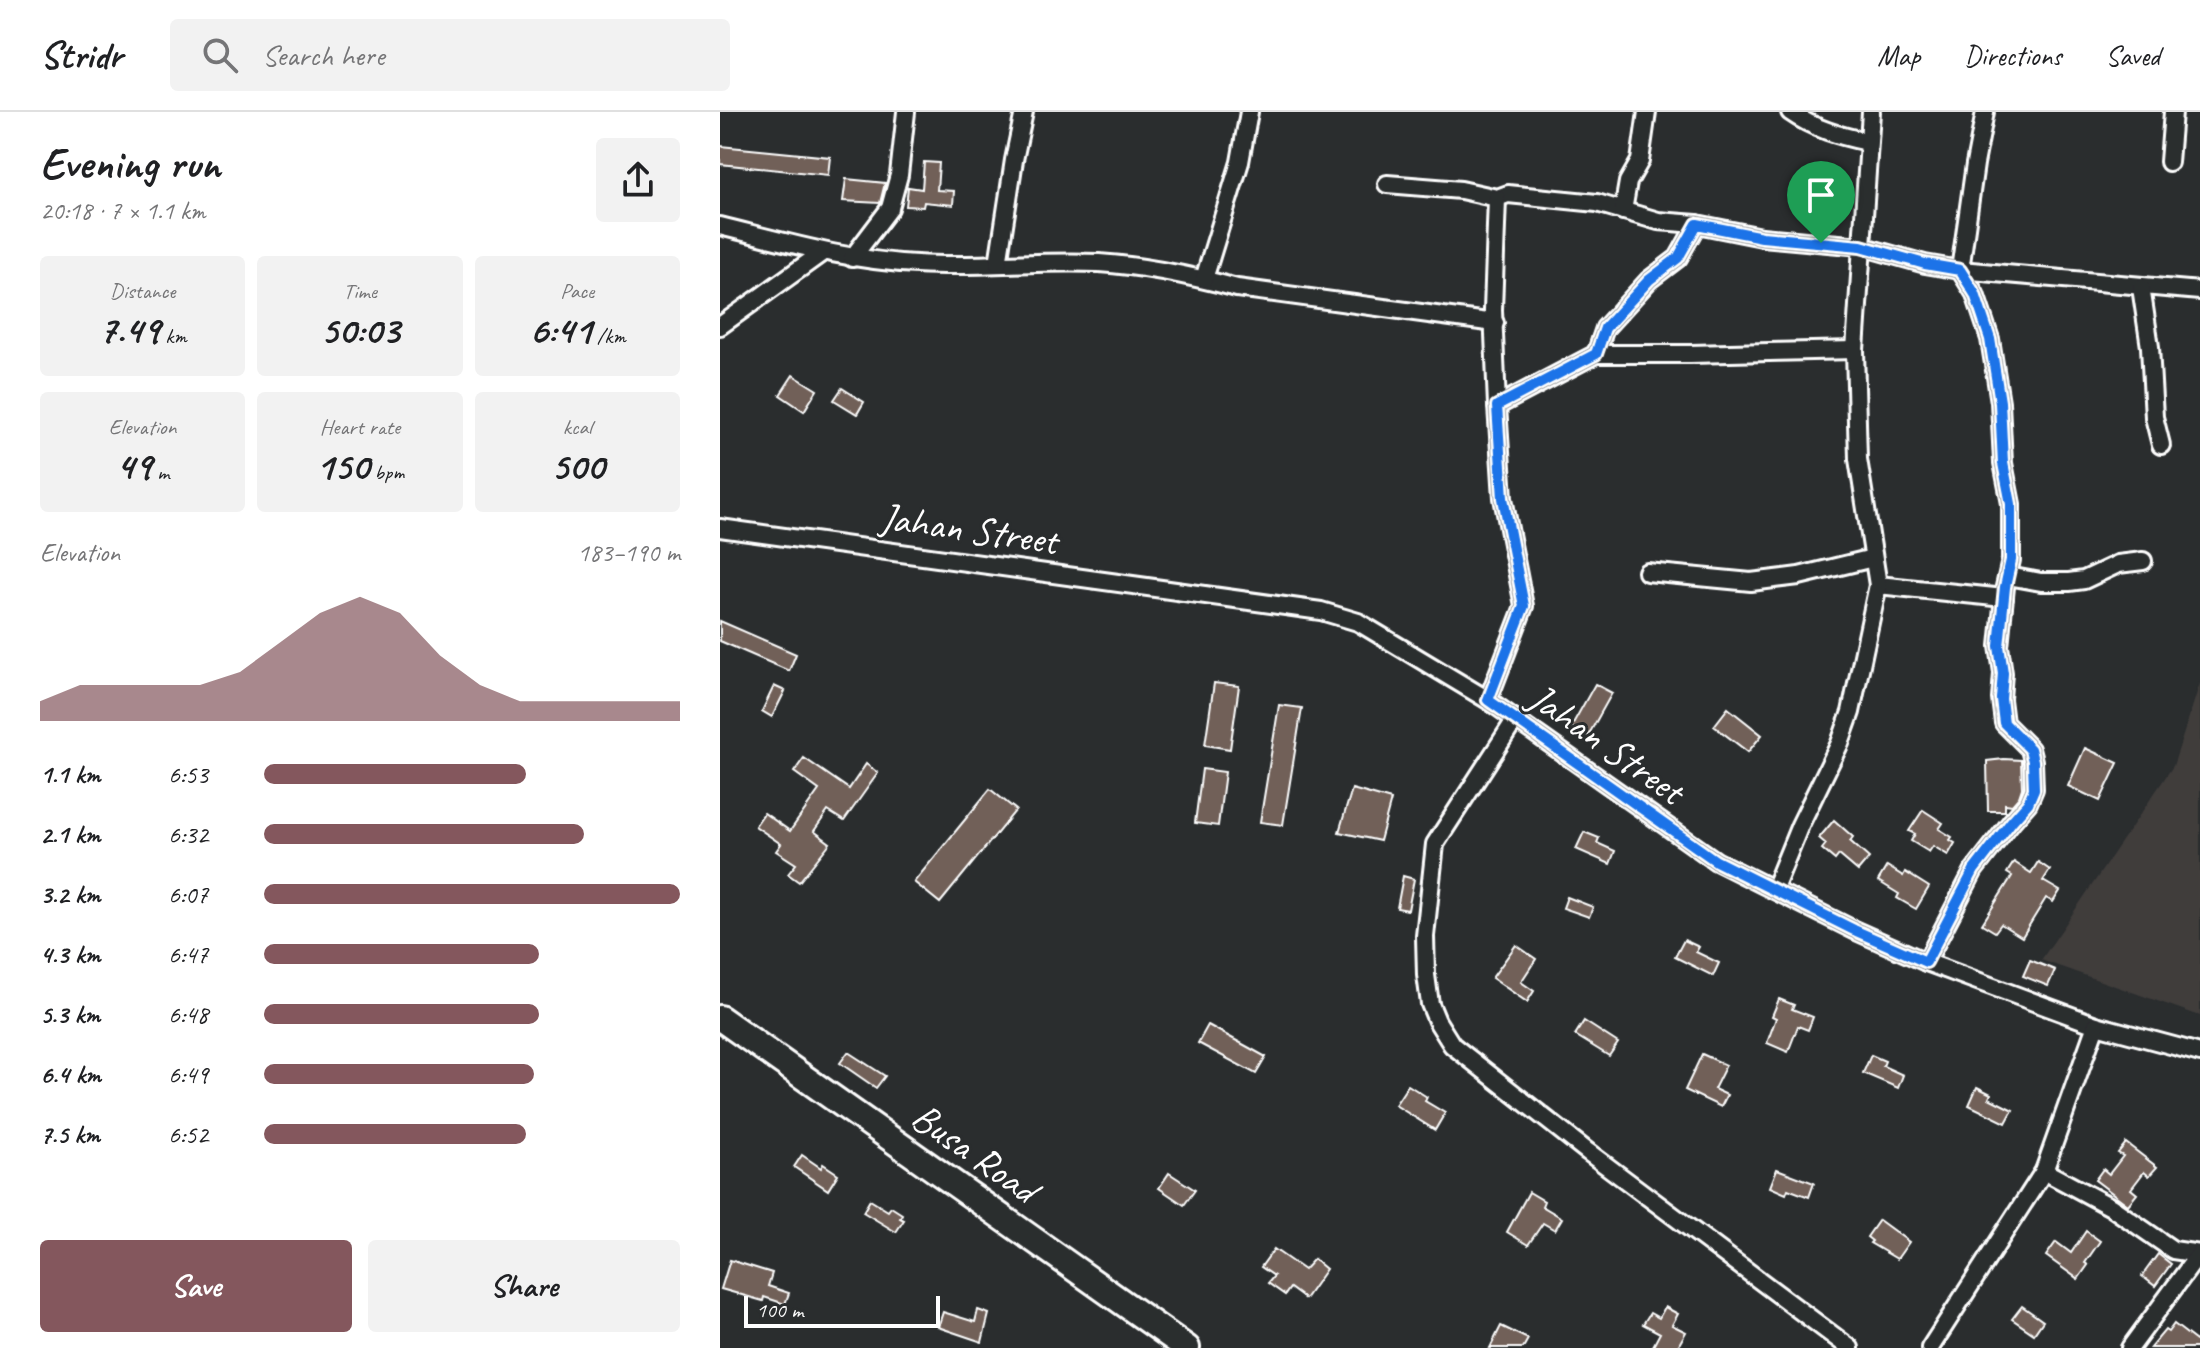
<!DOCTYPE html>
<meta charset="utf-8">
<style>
:root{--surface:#fff;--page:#f2f2f2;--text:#202124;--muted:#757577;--line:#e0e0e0;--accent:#84575d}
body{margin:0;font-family:Caveat,sans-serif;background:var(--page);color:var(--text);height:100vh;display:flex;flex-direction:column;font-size:30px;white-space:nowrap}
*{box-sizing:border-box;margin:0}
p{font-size:26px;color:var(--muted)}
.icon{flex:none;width:44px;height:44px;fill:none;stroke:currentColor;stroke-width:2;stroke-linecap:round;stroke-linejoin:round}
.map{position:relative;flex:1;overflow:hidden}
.side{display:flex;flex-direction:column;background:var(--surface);width:720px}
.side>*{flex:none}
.scale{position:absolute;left:24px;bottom:20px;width:196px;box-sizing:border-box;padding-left:8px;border:4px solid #fff;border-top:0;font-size:22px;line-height:28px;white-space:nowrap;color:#fff;-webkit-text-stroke:6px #2a2d2e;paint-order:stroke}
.pin{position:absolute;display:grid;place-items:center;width:68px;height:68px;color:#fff;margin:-82px -34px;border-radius:50% 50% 50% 0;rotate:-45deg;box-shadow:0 0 8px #0007}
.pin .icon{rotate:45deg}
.round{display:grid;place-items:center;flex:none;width:84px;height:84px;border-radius:8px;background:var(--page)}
.overview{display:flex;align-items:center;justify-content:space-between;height:136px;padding:0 40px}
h1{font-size:44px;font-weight:600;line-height:60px}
.figures{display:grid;grid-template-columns:repeat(3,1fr);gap:12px;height:136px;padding:8px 40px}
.figures div{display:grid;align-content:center;border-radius:8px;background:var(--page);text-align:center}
.figures b{font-size:40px;font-weight:600}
.figures small{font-size:22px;font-weight:400}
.figures p{font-size:22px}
.chart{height:224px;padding:16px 40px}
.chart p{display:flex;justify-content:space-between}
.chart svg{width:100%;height:144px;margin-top:8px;fill:var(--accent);opacity:.7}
.button{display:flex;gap:16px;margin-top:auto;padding:16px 40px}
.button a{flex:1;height:92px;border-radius:8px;background:var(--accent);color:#fff;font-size:32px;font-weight:600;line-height:92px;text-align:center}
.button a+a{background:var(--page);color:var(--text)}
ul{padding:0 40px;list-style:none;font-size:26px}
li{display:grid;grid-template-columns:128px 96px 1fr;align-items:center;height:60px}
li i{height:20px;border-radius:10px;background:var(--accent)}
header{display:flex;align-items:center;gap:48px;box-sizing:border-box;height:112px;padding:0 40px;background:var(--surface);border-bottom:2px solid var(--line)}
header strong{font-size:38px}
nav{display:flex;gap:44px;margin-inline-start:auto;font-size:28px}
.search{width:560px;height:72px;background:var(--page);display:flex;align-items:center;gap:20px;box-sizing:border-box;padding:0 28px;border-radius:8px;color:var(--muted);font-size:30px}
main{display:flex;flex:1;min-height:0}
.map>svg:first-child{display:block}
.built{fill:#3f3c3b}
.building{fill:#716058;stroke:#fff;stroke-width:2}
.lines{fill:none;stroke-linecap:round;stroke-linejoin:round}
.minor-casing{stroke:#fff;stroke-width:22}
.primary-casing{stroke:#fff;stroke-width:30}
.minor{stroke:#2a2d2e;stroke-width:16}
.primary{stroke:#2a2d2e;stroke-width:24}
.route-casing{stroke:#fff;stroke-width:16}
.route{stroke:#1a73e8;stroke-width:10}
.labels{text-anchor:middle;stroke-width:6;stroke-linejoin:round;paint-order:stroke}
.street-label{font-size:40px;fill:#fff;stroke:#2a2d2e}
</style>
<header>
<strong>Stridr</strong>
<div class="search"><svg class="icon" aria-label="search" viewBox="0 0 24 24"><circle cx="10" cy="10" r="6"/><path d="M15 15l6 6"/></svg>Search here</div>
<nav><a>Map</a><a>Directions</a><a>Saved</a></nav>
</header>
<main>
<section class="side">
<div class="overview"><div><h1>Evening run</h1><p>20:18 · 7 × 1.1 km</p></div><a class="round"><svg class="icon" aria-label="share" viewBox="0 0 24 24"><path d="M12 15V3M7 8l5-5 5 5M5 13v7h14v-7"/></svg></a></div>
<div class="figures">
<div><p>Distance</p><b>7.49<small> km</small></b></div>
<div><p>Time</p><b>50:03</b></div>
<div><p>Pace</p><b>6:41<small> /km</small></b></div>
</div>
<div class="figures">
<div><p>Elevation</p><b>49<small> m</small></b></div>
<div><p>Heart rate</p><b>150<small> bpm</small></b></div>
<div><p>kcal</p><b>500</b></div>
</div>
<div class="chart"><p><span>Elevation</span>183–190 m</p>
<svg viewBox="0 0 160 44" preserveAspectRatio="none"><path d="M0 44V38L10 33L20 33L30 33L40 33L50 29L60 20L70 11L80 6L90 11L100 24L110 33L120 38L130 38L140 38L150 38L160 38V44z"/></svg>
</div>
<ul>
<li><b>1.1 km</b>6:53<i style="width:63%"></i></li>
<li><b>2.1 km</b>6:32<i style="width:77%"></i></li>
<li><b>3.2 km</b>6:07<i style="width:100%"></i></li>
<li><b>4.3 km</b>6:47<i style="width:66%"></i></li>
<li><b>5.3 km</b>6:48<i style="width:66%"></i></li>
<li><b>6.4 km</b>6:49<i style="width:65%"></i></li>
<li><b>7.5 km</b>6:52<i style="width:63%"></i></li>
</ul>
<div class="button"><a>Save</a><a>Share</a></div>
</section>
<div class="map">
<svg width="1480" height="1236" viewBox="0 0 1480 1236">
<rect width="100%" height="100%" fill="#2a2d2e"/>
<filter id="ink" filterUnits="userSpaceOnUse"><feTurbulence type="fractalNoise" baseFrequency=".0125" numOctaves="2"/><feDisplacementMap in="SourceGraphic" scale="16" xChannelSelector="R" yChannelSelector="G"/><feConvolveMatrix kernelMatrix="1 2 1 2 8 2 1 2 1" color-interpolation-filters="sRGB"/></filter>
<g filter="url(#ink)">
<polygon class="built" points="1480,571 1480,904 1321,848 1453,654"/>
<g class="building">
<polygon points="0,34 110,45 108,63 0,52"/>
<polygon points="204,50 219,51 217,78 234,79 233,93 204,90 203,95 186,94 188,75 202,77"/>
<polygon points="126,67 165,71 160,91 123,89"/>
<polygon points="73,263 97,278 84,299 60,283"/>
<polygon points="122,276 144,290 137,302 114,288"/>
<polygon points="0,509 76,542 69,559 0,529"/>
<polygon points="494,571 519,574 510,637 485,633"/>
<polygon points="875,572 892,581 868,624 851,615"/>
<polygon points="54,574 65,579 52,605 42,599"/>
<polygon points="559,593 582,596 563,713 540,710"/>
<polygon points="1008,596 1042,623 1028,640 994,614"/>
<polygon points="1365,636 1398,651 1380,689 1348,674"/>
<polygon points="84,646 129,677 146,652 158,661 124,709 108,699 94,719 110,731 79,770 68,762 76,752 56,739 61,732 35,714 44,701 70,719 99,678 74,660"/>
<polygon points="1284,647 1301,648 1302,676 1299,685 1292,693 1285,692 1285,699 1268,699 1267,649"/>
<polygon points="482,657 505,660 498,714 475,711"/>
<polygon points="270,677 296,698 220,791 194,770"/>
<polygon points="632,677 671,688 660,729 619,720"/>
<polygon points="1203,698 1223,711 1219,717 1232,725 1230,728 1235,731 1228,743 1213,734 1209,740 1191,729 1195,722 1189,719"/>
<polygon points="1114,708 1133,725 1130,729 1149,746 1138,759 1119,743 1115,748 1102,737 1106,732 1099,726"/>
<polygon points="864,720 879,726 877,731 895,739 890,752 856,737"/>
<polygon points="1294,750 1311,761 1318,750 1330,758 1323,769 1340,779 1333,790 1326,786 1302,825 1281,812 1275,820 1262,812 1292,764 1287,761"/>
<polygon points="1167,754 1183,764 1185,760 1209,775 1196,797 1177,786 1179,782 1158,769"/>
<polygon points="683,764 694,767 688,798 677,796"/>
<polygon points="847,785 873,795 869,805 843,796"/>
<polygon points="964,828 979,835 976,840 999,851 993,864 955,845"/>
<polygon points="796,833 816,847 801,870 814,879 807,890 772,866"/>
<polygon points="1310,848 1335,858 1328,874 1303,864"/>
<polygon points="1059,887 1074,893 1072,897 1093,905 1088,918 1078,914 1068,940 1047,931 1056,906 1052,904"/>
<polygon points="864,909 898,931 889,944 855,923"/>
<polygon points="488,913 546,945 536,962 478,931"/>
<polygon points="128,940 165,964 156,976 120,951"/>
<polygon points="982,942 1006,953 994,977 1007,983 1001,995 965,978"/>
<polygon points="1151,943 1165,949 1163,954 1183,963 1178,976 1143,961"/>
<polygon points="688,973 707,985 705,989 725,1001 715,1018 675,993"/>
<polygon points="1257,975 1271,982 1269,986 1293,998 1286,1011 1249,993"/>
<polygon points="1406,1031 1437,1055 1429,1064 1424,1060 1411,1077 1417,1082 1408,1093 1375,1068 1383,1057 1389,1062 1403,1044 1398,1041"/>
<polygon points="82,1043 101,1056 103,1052 118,1062 108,1078 74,1055"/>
<polygon points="1057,1057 1094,1071 1089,1085 1068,1077 1066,1082 1050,1075"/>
<polygon points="449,1061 475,1078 464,1093 439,1076"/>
<polygon points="809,1080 824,1089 822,1094 842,1106 835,1118 823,1111 808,1133 787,1120"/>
<polygon points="150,1088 168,1099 171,1095 182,1102 180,1106 184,1108 176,1120 143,1100"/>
<polygon points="1159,1108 1189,1130 1177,1147 1150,1131 1152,1129 1147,1125"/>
<polygon points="1366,1119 1380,1129 1365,1151 1368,1153 1358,1167 1326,1144 1336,1130 1351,1141"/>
<polygon points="554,1137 584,1158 594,1147 606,1157 585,1187 570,1176 565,1183 548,1171 554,1164 541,1155"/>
<polygon points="1438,1142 1451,1152 1435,1174 1422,1164"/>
<polygon points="10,1148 52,1161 48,1174 69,1181 65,1192 44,1185 43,1189 1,1177"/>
<polygon points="1302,1194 1323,1209 1314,1222 1292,1207"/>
<polygon points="945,1195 958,1202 952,1213 966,1220 957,1236 932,1236 940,1221 923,1212 930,1201 939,1206"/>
<polygon points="258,1198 269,1202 262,1230 218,1215 223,1200 255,1210"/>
<polygon points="1454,1212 1480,1232 1480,1236 1430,1236 1445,1218 1448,1220"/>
<polygon points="781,1214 808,1227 803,1236 770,1236"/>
</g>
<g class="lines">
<g class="minor-casing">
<g id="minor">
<path d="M1070,0C1094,17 1120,24 1148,30"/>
<polyline points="1449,50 1453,0"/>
<polyline points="667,72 741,78 777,86 788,82 877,91 938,109 977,112 1042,125 1141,134 1205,152 1240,158 1480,179"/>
<polyline points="903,99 908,70 920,49 927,0"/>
<path d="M0,114C65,130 129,149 197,152C258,156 319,148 379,151C426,154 472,164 517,176L775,211"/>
<polyline points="132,146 170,96 179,63 186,0"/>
<polyline points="278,152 294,48 304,0"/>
<polyline points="484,167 520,50 529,0"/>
<polyline points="1421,175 1430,235 1434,305 1441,333"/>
<polyline points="0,214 103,140"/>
<polyline points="876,242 885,216 929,168 958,146 977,112"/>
<polyline points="777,294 876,242 970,242 1135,238"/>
<polyline points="0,416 601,499 638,510 768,588 996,749 1134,818 1206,850 1376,913 1480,941"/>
<polyline points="927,460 1031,470 1079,464 1153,446"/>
<polyline points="1288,464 1321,470 1349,470 1364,468 1398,452 1423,449"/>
<polyline points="1158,473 1284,486"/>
<polyline points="768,588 804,494 783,386 777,294 773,198 777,86"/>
<polyline points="795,608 715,732 705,824 706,863 710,892 717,909 732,933 868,1040 1130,1236"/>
<polyline points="1054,777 1080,713 1120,631 1131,600 1158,473 1138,347 1135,238 1151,0"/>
<polyline points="1206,850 1254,758 1292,709 1308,691 1314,677 1313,649 1310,637 1284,611 1281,587 1283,561 1279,534 1285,475 1291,448 1291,392 1283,351 1280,290 1270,227 1255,182 1240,158 1255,52 1265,0"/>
<polyline points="1324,1059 1391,1095 1453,1138 1480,1142"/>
<polyline points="1210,1236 1324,1059 1376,913"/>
<polyline points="1410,1236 1479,1142"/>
</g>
</g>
<g class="primary-casing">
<polyline id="primary" points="0,906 467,1236"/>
</g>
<use href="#minor" class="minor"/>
<use href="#primary" class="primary"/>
</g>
</g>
<g class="lines" filter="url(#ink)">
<g class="route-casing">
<polygon id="route" points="977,112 1042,125 1141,134 1205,152 1240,158 1255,182 1270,227 1280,290 1283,351 1291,392 1291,448 1285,475 1279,534 1283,561 1281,587 1284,611 1310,637 1313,649 1314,677 1308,691 1292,709 1254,758 1206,850 1134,818 996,749 768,588 804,494 783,386 777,294 876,242 885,216 929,168 958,146"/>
</g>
<use href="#route" class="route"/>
</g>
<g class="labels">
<g class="street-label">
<text transform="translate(249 416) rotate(8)" y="14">Jahan Street</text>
<text transform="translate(887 631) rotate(35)" y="14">Jahan Street</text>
<text transform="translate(255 1040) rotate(35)" y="14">Busa Road</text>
</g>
</g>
</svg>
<div class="scale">100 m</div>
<div class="pin" style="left:1101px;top:131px;background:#1e9e55"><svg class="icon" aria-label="arrive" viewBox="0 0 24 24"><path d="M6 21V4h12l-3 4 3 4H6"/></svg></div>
</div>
</main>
